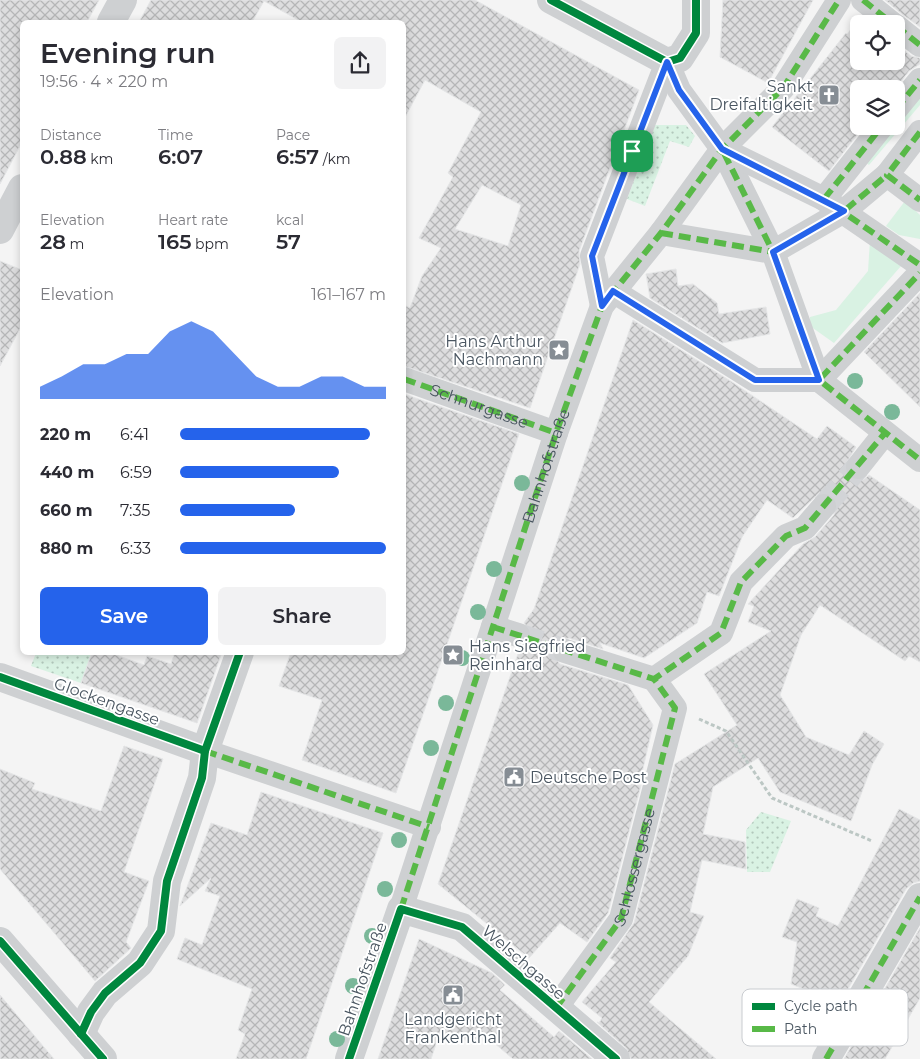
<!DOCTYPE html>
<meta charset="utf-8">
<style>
:root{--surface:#fff;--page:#f2f2f3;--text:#2b2b33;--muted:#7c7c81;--accent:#2563eb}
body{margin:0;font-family:Montserrat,sans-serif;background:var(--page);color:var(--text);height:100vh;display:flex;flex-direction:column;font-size:19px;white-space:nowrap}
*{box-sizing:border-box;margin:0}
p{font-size:16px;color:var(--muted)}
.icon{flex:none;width:28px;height:28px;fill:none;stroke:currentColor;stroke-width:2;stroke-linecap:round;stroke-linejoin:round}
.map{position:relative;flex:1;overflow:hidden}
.drawer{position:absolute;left:20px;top:20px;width:386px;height:635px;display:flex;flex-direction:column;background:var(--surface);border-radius:8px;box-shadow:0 2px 8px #0003}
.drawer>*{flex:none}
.buttons{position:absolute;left:850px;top:15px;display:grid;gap:10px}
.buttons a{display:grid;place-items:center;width:55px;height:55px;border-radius:8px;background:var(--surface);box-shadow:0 2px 8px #0003;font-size:25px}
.pin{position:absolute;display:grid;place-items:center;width:42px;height:42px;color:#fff;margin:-21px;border-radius:10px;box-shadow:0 2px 8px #0006}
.round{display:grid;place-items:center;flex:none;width:52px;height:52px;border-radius:8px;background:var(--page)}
.head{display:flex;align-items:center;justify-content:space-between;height:85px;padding:0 20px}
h1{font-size:28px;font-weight:600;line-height:38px}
.metrics{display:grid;grid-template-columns:repeat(3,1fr);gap:8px;height:85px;padding:5px 20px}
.metrics div{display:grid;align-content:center}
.metrics b{font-size:21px;font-weight:600}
.metrics small{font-size:14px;font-weight:400}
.metrics p{font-size:14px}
.chart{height:140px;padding:10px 20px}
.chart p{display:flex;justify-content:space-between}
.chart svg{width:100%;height:90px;margin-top:5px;fill:var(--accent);opacity:.7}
.button{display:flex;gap:10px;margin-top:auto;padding:10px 20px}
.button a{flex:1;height:58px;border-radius:8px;background:var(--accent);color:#fff;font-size:20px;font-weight:600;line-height:58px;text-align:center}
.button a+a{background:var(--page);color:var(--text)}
ul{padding:0 20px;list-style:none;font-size:16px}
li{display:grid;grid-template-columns:80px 60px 1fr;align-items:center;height:38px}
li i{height:12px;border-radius:6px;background:var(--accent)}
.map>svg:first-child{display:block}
.grass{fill:#d9f2e3}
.park{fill:url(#park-dots)}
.building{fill:url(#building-cross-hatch);stroke:#e5e6e7;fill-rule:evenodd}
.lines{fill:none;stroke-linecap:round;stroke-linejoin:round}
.pedestrian-tunnel{stroke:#d2d4d7;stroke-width:24;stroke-dasharray:24 12;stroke-linecap:butt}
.path{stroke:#bcc7c4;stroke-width:3;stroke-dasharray:4 2.5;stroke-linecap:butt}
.pedestrian{stroke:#ced0d2;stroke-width:24}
.minor{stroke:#ced0d2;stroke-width:28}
.quiet{stroke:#58b947;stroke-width:6;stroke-dasharray:12 6;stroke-linecap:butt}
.cycleway-casing{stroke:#fff;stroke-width:11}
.cycleway{stroke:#00873e;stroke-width:8}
.tree{fill:#7ab899}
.route-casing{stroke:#fff;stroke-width:10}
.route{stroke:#2563eb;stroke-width:6}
.labels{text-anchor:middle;stroke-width:4;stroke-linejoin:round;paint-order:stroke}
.poi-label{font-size:16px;fill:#4a5661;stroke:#fff;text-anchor:end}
.street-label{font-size:16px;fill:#4a5661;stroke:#fff}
.key{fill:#fff;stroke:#c9ccd0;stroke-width:1}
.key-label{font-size:14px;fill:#4a5661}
</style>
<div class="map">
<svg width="920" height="1059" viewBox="0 0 920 1059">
<defs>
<pattern id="park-dots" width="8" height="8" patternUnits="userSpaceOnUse" patternTransform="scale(1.25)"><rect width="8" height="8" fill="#d9f2e3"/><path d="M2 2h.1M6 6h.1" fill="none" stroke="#b2c7bb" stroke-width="1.8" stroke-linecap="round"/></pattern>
<pattern id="building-cross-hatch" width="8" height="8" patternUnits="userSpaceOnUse" patternTransform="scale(1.25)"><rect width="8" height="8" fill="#ddddde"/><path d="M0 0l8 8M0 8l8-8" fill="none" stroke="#b5b6b7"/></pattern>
</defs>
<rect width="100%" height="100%" fill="#f4f4f4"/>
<g class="grass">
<polygon points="920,89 920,105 869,165 861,158 888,126 896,126 896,117"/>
<polygon points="905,201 920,215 920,239 899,235 886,226"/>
<polygon points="870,240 901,266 834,343 810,326 810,317 836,310 855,287 868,271"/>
</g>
<g class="park">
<polygon points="655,125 686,125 695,136 689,147 670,141 645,206 627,199"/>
<polygon points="36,653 92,653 81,683 31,666"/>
<polygon points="761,812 791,821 770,872 747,872 746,830"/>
</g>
<g class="building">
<polygon points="0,0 99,0 87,22 22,22 22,142 0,184"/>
<path d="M151,0H475L639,90L579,251L580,264L530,408L404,366V305L410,308L422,276L441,248L419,238L453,177L448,173L481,112L425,80L404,119V22H302L264,1L252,22H139ZM482,185L521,205L508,246L455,229Z"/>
<polygon points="723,0 813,0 768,83 720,57"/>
<polygon points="885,0 920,0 920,27 902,14"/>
<polygon points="862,17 871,24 859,24 859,61 896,61 896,44 911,56 920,58 920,64 909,71 895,89 859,89 859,126 864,126 829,171 772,127 846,33 847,34"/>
<polygon points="0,261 22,270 22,325 0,366"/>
<polygon points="676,269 678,286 693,284 717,303 719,314 766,307 770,334 722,343 650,298 646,274"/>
<polygon points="920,293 920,407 864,352"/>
<polygon points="633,320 732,382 817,439 827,426 856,447 845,465 845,472 849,477 856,480 863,480 869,475 920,510 920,662 909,656 905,661 820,605 801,635 780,695 806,737 849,755 864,731 884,744 872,765 851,821 780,792 758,758 713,787 703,834 745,842 746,869 702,860 690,912 704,916 688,956 649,1002 716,1059 631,1059 626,1048 597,1022 599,1023 602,1018 582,1002 616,962 610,958 634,923 675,764 737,725 704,674 771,631 748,622 754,606 748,604 803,544 815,537 834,515 837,502 833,495 826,492 819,493 793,518 767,500 742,537 719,596 707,592 697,623 644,658 600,643 603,649 569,638 556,641 552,646 552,654 560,664 628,685 653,725 639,786 641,785 608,913 587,942 560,923 529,958 438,884 520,648 527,645 531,640 531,632 524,623 534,609"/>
<polygon points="404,394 519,434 396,793 302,760 322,700 279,686 291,652 404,652"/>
<polygon points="92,652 108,652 144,665 147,656 171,664 175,652 222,652 197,723 81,683"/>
<polygon points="124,746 163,759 124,872 149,881 126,942 131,948 95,981 0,869 0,769 35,783 32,789 101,811"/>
<polygon points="261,792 383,833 306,1059 236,1059 245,1034 238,1030 252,989 177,959 185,938 202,945 220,896 205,891 211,878 180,906 211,823 247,835"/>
<polygon points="899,809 920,820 920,881 913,883 906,889 816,1044 788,1028 809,991 791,984 797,942 782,937 797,899 819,908 816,916 838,926"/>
<polygon points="920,928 920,998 885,1059 844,1059"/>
<polygon points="419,939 492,973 505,985 500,990 554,1037 559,1031 592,1059 513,1059 479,1030 475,1043 440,1032 431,1059 378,1059"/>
<polygon points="0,995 54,1059 0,1059"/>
</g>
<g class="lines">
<g class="pedestrian-tunnel">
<polyline points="824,506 858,467"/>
<polyline points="518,635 565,651"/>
</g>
<polyline class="path" points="699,719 726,731 772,798 872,841"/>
<g class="pedestrian">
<polyline points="863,0 893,24"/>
<polyline points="896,26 920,45"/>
<polyline points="667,62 679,90 722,149 773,252 819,380 920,460"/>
<polyline points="896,109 920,80"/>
<polyline points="920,132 887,175 920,200"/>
<polyline points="722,149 824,199 920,265"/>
<polyline points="824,199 882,126"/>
<polyline points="661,233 773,252 844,211 887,175"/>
<polyline points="613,291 755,380 819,380 920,273"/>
<polyline points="602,306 592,256 667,62"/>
<path id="s1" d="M404,379L556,433"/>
<polyline points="858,467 885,433"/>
<polyline points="493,627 518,635"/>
<polyline points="565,651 654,679"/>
<polyline points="205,751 429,827"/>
<path id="s2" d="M401,909L556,433L602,306L661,233L722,149L783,88L839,0"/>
<polyline points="556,1008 621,919 675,708 654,679 721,633 741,582 786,536 805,528 824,506"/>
</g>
<g class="minor">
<polyline points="551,0 667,62 680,58 696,33 696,0"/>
<polyline points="111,22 123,0"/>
<polyline points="0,230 22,188"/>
<polyline points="0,677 205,751"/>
<polyline points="0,941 103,1059"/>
<polyline points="81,1034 91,1012 105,993 140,963 161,931 167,881 202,778 205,751 240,652"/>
<polyline points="349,1059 401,909 462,927 616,1059"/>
<polyline points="826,1059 920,897"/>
</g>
<g class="quiet">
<polyline points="863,0 893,24"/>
<polyline points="896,26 920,45"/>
<polyline points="667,62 679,90 722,149 773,252 819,380 920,460"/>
<polyline points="896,109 920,80"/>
<polyline points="920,132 887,175 920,200"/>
<polyline points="722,149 824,199 920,265"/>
<polyline points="824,199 882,126"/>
<polyline points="661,233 773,252 844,211 887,175"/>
<polyline points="613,291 755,380 819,380 920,273"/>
<polyline points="602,306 592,256 667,62"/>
<polyline points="404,379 556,433"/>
<polyline points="493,627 654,679"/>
<polyline points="205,751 429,827"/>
<polyline points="401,909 556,433 602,306 661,233 722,149 783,88 839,0"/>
<path id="s3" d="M556,1008L621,919L675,708L654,679L721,633L741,582L786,536L805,528L885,433"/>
<polyline points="826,1059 920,897"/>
</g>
<g class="cycleway-casing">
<g id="cycleway">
<polyline points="551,0 667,62 680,58 696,33 696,0"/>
<polyline points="0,677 205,751"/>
<polyline points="0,941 103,1059"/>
<polyline points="81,1034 91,1012 105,993 140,963 161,931 167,881 202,778 205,751 240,652"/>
<polyline points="349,1059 401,909 462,927 616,1059"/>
</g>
</g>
<use href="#cycleway" class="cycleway"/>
</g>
<g class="tree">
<circle cx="855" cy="381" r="8"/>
<circle cx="892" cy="412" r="8"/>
<circle cx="522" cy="483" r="8"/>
<circle cx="494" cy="569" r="8"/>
<circle cx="478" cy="612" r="8"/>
<circle cx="462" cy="658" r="8"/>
<circle cx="446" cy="703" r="8"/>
<circle cx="431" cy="748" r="8"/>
<circle cx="399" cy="840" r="8"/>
<circle cx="385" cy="889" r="8"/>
<circle cx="372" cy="936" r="8"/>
<circle cx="353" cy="986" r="8"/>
<circle cx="337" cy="1039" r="8"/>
</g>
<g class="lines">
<g class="route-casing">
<polygon id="route" points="667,62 679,90 722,149 844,211 773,252 819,380 755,380 613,291 602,306 592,256"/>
</g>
<use href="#route" class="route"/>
</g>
<defs>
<g id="church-square" transform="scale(1.125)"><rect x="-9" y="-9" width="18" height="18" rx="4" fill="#868d94" stroke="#fff"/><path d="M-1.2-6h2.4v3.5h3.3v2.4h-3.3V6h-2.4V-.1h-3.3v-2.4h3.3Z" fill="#fff"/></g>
<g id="sight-square" transform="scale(1.125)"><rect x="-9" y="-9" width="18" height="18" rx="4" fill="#868d94" stroke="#fff"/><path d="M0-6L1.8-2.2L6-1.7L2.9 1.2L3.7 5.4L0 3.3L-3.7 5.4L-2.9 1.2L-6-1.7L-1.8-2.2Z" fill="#fff"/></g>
<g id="civic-square" transform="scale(1.125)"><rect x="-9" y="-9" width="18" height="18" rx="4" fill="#868d94" stroke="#fff"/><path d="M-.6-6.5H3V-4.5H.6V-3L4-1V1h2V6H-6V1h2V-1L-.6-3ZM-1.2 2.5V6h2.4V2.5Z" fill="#fff"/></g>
</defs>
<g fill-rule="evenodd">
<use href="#church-square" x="829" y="95"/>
<use href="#sight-square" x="559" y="350"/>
<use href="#sight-square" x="453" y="655"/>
<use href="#civic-square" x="514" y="777"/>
<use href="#civic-square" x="453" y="995"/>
</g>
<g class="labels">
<g class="poi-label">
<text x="813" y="92">Sankt<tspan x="813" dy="18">Dreifaltigkeit</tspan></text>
<text x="543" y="347">Hans Arthur<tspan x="543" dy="18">Nachmann</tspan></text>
<text x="469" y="652" text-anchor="start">Hans Siegfried<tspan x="469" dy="18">Reinhard</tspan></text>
<text x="530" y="783" text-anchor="start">Deutsche Post</text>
<text x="453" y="1025" text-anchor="middle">Landgericht<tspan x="453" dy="18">Frankenthal</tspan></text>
</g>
<g class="street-label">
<text dy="6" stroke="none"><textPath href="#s1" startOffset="80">Schnurgasse</textPath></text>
<text dy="6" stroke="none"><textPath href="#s2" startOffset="466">Bahnhofstraße</textPath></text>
<text transform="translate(107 701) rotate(20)" y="6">Glockengasse</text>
<text dy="6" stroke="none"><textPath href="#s3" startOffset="164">Schlossergasse</textPath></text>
<text transform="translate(524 962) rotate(41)" y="6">Welschgasse</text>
<text transform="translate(362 979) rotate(-71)" y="6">Bahnhofstraße</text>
</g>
</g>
<rect x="742" y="989" width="166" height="57" rx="8" class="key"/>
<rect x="752" y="1003" width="23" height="7" fill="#00873e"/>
<rect x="752" y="1026" width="23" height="6" fill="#58b947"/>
<g class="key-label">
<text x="784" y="1011">Cycle path</text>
<text x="784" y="1034">Path</text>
</g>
</svg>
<div class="buttons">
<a><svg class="icon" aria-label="locate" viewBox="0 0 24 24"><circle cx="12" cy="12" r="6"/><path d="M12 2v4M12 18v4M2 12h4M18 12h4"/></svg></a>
<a><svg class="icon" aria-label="layers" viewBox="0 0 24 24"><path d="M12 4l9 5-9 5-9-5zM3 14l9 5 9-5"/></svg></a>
</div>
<div class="pin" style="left:632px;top:151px;background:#1e9e55"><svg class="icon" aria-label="arrive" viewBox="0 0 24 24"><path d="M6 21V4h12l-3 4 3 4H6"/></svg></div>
<section class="drawer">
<div class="head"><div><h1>Evening run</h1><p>19:56 · 4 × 220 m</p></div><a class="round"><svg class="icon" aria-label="share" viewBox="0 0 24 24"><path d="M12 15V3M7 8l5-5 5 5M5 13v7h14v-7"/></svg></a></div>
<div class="metrics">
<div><p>Distance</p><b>0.88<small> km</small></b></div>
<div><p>Time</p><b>6:07</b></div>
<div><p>Pace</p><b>6:57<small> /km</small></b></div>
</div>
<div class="metrics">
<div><p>Elevation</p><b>28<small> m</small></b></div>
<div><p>Heart rate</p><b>165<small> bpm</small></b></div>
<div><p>kcal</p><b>57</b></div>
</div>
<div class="chart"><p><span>Elevation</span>161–167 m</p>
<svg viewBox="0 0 160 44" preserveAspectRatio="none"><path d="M0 44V38L10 33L20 27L30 27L40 22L50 22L60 11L70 6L80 11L90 22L100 33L110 38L120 38L130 33L140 33L150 38L160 38V44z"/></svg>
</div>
<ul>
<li><b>220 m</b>6:41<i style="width:92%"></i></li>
<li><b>440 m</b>6:59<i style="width:77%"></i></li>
<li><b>660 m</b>7:35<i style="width:56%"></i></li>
<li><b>880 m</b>6:33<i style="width:100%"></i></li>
</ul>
<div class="button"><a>Save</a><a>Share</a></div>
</section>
</div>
